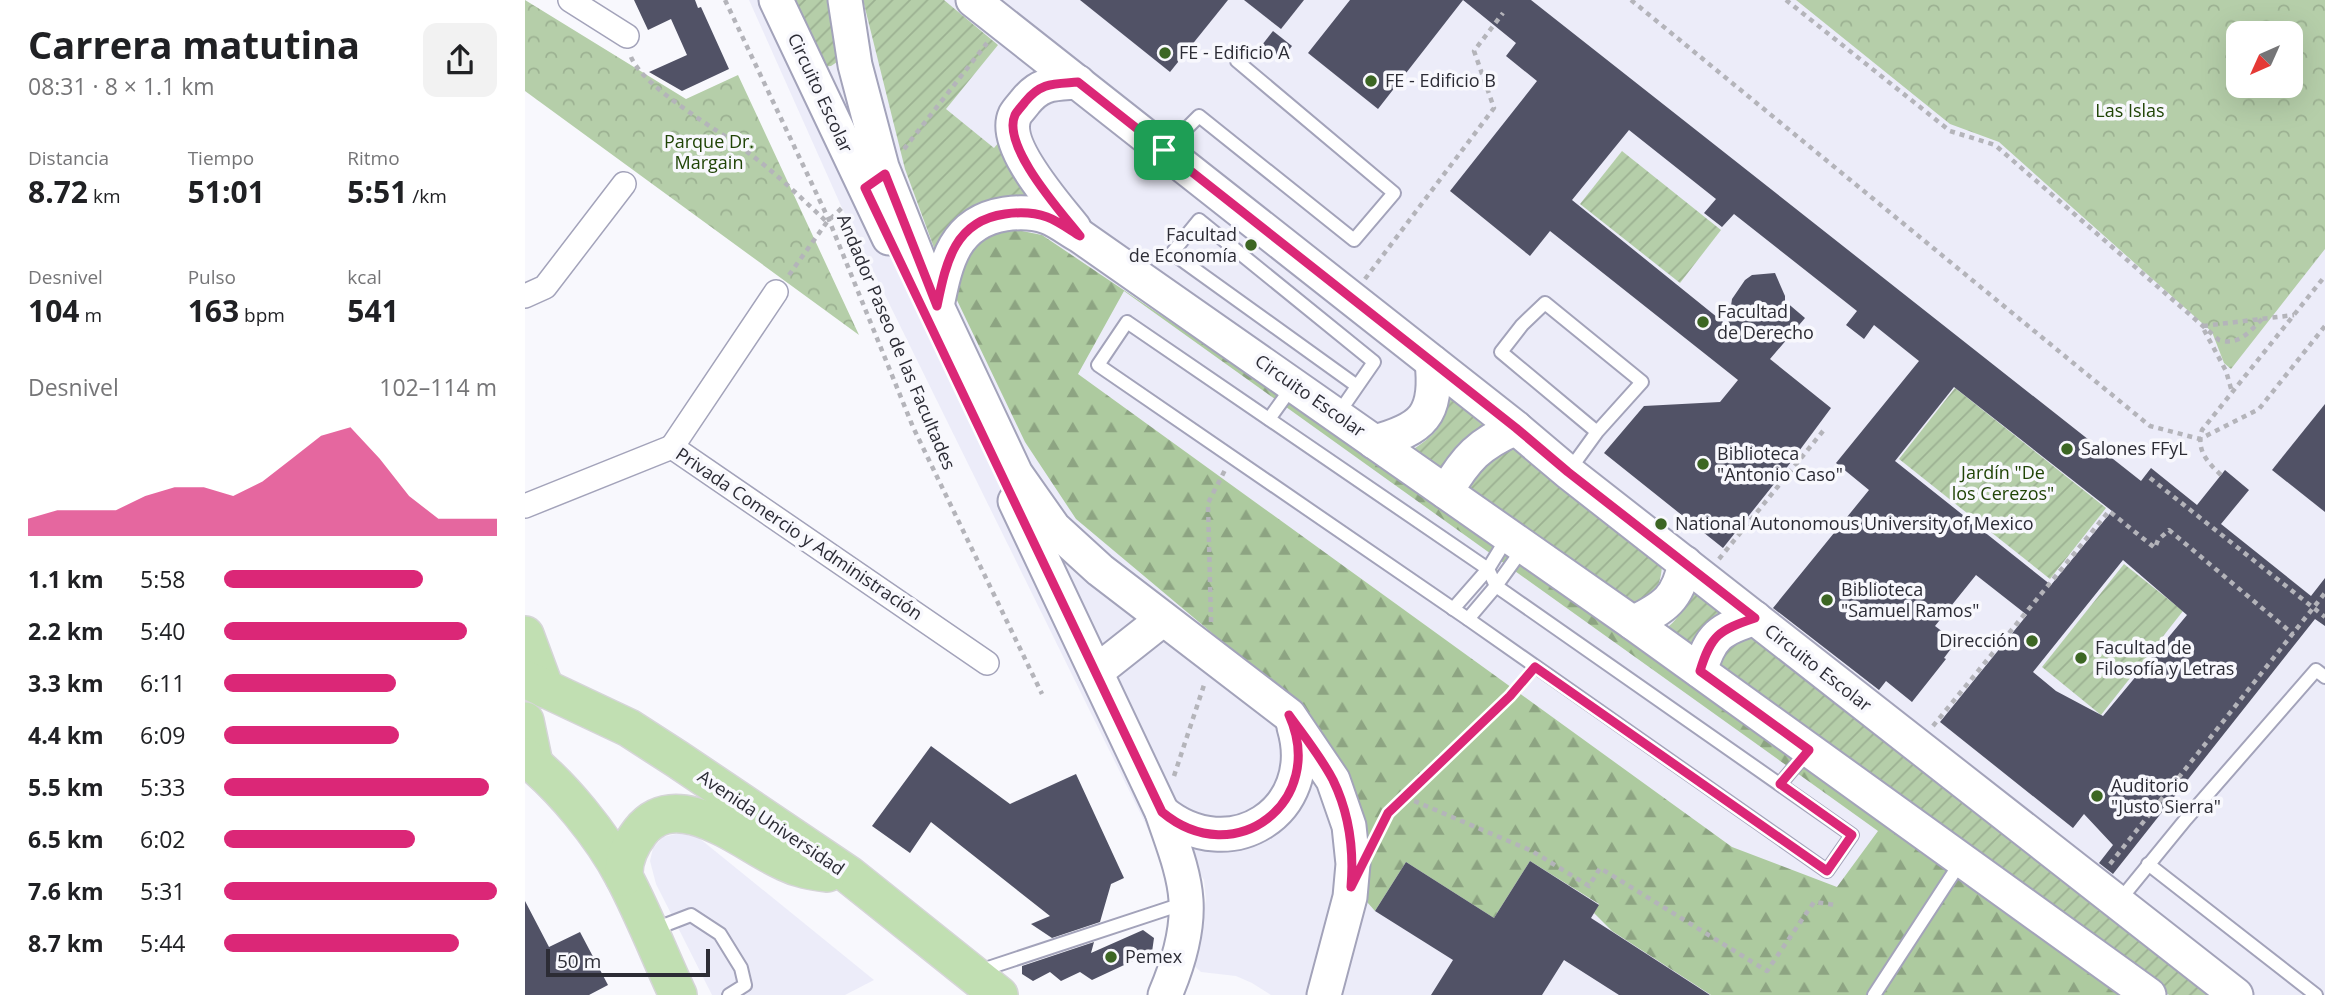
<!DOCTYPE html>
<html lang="es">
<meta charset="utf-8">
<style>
:root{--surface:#fff;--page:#f2f2f2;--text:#202124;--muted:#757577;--accent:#db2777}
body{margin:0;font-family:"Open Sans",sans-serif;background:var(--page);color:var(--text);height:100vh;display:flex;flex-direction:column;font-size:26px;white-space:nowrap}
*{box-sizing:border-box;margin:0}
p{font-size:23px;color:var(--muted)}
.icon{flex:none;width:38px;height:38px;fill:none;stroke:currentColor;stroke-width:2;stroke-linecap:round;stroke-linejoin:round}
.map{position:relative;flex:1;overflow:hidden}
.sheet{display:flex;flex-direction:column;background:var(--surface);width:525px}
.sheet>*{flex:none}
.needle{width:46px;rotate:225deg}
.fabs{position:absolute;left:1701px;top:21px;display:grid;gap:14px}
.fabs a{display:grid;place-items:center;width:77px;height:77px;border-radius:14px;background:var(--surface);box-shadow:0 7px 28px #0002;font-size:35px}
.scale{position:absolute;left:21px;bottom:18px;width:164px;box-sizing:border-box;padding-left:7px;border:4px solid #2c2c35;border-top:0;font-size:19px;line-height:24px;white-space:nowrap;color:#2c2c35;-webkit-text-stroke:5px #f8f8fd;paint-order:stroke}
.pin{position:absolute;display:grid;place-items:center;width:60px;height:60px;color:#fff;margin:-30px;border-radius:14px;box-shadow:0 4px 10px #0006}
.round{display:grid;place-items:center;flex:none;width:74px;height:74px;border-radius:14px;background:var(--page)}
.headline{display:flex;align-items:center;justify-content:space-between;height:119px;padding:0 28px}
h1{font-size:38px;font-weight:700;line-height:52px}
.stats{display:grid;grid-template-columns:repeat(3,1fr);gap:10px;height:119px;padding:7px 28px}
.stats div{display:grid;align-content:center}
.stats b{font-size:30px;font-weight:700}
.stats small{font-size:19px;font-weight:400}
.stats p{font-size:19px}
.chart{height:196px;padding:14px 28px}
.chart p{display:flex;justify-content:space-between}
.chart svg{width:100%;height:126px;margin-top:7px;fill:var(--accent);opacity:.7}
ul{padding:0 28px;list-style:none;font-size:23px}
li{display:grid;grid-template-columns:112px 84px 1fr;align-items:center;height:52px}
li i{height:18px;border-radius:9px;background:var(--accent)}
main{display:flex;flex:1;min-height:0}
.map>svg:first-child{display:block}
.built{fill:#ececf9;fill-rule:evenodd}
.forest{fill:url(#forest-firs);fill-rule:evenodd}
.park{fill:url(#park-crowns);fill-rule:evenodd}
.garden{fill:url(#garden-furrows)}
.building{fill:#515266;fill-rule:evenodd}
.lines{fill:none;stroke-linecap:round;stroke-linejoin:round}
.lane-casing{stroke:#a3a3ba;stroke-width:16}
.street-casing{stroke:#a3a3ba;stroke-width:26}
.secondary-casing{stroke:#a3a3ba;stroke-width:37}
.primary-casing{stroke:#d5d5d7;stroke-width:40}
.path{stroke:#b4b4ba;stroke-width:4.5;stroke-dasharray:5 5;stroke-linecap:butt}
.lane{stroke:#fff;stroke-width:12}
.street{stroke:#fff;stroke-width:23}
.secondary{stroke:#fff;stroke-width:33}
.primary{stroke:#c1dfb2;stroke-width:37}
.route-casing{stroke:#fff;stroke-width:14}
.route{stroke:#db2777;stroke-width:9}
.poi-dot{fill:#3c6623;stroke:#f8f8fd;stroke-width:2.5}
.labels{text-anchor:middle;stroke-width:7;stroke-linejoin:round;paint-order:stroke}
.poi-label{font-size:18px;fill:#2c2c35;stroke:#f8f8fd;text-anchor:start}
.street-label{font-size:18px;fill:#2c2c35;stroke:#f8f8fd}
.park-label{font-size:18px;fill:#204406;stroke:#f8f8fd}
</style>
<main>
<section class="sheet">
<div class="headline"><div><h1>Carrera matutina</h1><p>08:31 · 8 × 1.1 km</p></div><a class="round"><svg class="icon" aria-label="share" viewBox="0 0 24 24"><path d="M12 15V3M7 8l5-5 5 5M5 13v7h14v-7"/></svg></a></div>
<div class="stats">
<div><p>Distancia</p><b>8.72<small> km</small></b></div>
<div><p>Tiempo</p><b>51:01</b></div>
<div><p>Ritmo</p><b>5:51<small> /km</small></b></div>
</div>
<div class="stats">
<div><p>Desnivel</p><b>104<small> m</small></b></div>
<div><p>Pulso</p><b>163<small> bpm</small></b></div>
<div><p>kcal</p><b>541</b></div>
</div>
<div class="chart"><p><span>Desnivel</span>102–114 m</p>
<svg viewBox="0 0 160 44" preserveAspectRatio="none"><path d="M0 44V38L10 35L20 35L30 35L40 30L50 27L60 27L70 30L80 25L90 17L100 9L110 6L120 17L130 30L140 38L150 38L160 38V44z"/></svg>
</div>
<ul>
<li><b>1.1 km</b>5:58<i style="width:73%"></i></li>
<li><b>2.2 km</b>5:40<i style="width:89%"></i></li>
<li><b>3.3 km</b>6:11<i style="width:63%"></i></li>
<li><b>4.4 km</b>6:09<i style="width:64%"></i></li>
<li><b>5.5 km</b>5:33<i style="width:97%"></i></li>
<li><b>6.5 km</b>6:02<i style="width:70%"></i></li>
<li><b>7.6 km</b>5:31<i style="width:100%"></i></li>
<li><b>8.7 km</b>5:44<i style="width:86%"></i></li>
</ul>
</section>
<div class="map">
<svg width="1800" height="995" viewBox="0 0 1800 995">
<defs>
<pattern id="forest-firs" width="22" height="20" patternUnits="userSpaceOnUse" patternTransform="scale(1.75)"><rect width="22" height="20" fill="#adca9f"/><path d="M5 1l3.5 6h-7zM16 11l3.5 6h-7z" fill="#8da482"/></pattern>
<pattern id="park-crowns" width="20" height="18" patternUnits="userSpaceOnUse" patternTransform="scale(1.75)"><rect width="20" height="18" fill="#b5cea9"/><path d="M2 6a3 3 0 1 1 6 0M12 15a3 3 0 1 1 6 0" fill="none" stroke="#9cb192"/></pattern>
<pattern id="garden-furrows" width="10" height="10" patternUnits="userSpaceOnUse" patternTransform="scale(1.75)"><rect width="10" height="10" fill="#b5cea9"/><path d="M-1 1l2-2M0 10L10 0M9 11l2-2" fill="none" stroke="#9cb192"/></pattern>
</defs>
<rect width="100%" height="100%" fill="#f8f8fd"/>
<g class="built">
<path d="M224,0H1800V995H746L727,983L711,976L676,972L667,964L681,900L679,880L668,863L628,839L317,208ZM1713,33H1766V86H1713Z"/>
<polygon points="155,833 174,838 349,980 320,995 187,995 131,884 125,861 128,848 138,837"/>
</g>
<path class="forest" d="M492,230L517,235L1042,589L1609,995H1186L1087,931L1069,913L1074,904L1005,861L969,918L881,862L850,911L826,884L825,830L754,689L551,519L500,442L429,294C436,273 443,249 464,236C472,232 484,232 492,230ZM599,291L1353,831L1312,887L1207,847L553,374Z"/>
<g class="park">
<polygon points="0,0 161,99 213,75 334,335 0,91"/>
<path d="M1271,0H1800V249L1706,369L1699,363L1687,332L1474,142L1425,124ZM1713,33H1766V86H1713Z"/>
</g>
<g class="garden">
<polygon points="257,0 308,0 315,60 306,66 296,67"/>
<polygon points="338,0 419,0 473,45 421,109 469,148 479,136 526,211 412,256 380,169"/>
<polygon points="1097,151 1196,230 1155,283 1055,204"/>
<polygon points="1430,388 1581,508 1525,579 1374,459"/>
<path d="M924,397L960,427C933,438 925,451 917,479L881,454C906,438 920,428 924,397Z"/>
<path d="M984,446L1137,566C1135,593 1125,598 1105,613L937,492L944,474Z"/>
<polygon points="1599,564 1658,611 1576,715 1517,667"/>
<path d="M1165,590L1197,615C1177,622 1169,635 1165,656L1134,633C1152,623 1159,609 1165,590Z"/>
<polygon points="1226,637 1688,995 1644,995 1185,670 1209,639"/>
</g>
<g class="building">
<polygon points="109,0 170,0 173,8 176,7 204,69 157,91 124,72 162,55 146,19 123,30"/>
<polygon points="555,0 703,0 645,72"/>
<polygon points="719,0 779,0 756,29"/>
<path d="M825,0H1006L1616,481L1626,468L1672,505L1700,470L1724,490L1696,524L1786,596L1800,578V626L1790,619L1588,874L1574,863L1588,845L1559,814L1548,828L1415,722L1502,615L1451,575L1410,626L1431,642L1419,658L1421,659L1387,702L1361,681L1354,690L1248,608L1344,490L1311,463L1394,361L1349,325L1339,339L1321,325L1332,311L1209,214L1197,227L1179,213L1191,199L1104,130L1047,200L1203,326L1207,299L1220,280L1227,275L1250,273L1260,296V301L1280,318L1245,359L1306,408L1257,474L1198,548L1079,453L1119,406L1195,402L1213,380L1025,231L1005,256L925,191L1012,81L981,56L991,43L938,0L853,109L783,53ZM1429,387L1587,511L1526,585L1370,461ZM1598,560L1662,615L1578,716L1531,691L1508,672Z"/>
<polygon points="748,31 767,46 756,60 737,45"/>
<polygon points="1800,404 1800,512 1747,470"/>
<polygon points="406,746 485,804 551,774 599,878 586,884 575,922 527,938 506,924 525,916 406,822 385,853 347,826"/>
<polygon points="1005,861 1074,905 1066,918 1185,995 1094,995 1039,960 1017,995 906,995 928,960 850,911 881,862 969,918"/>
<polygon points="0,901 24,947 55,932 83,985 64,995 0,995"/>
<polygon points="618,930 629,938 627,952 567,980 555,972 536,981 525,972 508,981 497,974 497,966 569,942 566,953"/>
</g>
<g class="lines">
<g class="lane-casing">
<g id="lane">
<polyline points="640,150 674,116 829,240 869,193 712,61"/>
<polygon points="602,322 963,569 971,586 1327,835 1302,871 943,619 573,365"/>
<polyline points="813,414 849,362 674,220 647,253 832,386"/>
<polyline points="744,419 762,394"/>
<polyline points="1043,472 1072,432 1117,382 1020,303 997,325 976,352 1072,432"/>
<polyline points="928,609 963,569 982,538"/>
<polyline points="943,619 971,586 999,547"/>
<polyline points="1255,784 1284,750"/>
<polyline points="1623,864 1791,995"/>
<polyline points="1594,901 1661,819 1791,670 1800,677"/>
<polyline points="127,930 166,915 195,934 216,968 220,985 204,995"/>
<polyline points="454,971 660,903"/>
<polyline points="1349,995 1437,860"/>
</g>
</g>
<g class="street-casing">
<g id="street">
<polyline points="45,0 102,36"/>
<polyline points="0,296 20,287 99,184"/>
<polyline points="147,447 462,663"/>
<polyline points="147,447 251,292"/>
<polyline points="0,506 147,447"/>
</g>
</g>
<g class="secondary-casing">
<g id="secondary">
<polyline points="251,0 364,238"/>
<polyline points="320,0 330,65 357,167 412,306 491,474 529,528 575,570 764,715 808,780 824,826 828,864 825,897 799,995"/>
<polyline points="448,0 991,428 1043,472 1711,995"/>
<path d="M549,228C531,205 476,145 490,115C492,111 497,106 500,102C516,82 529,84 553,82"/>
<path d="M412,306C421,262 429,222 480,214C494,212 508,212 522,217C533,221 544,230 555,236L1108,623L1624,995"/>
<path d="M849,442C898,429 913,415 907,362"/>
<path d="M921,492C941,458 954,444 991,428"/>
<path d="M490,501L637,812C646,840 659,870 661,900C663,931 652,967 640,995"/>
<path d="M1108,623C1140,607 1153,599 1160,563"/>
<path d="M1175,671C1186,635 1194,630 1230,618"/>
<polyline points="571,672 638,619"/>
<path d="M637,812C705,868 794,811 769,727"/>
</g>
</g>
<g class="primary-casing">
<g id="primary">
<polyline points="0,635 20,689"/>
<polyline points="0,679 104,728 152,759 324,875 474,995"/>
<polyline points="0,721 9,764"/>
<path d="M0,757C37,786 77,835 99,877C119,915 135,956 153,995"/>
<path d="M99,877C98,861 105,845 115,832C153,783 222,846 260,862C274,869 287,871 302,873"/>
</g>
</g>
<g class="path">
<polyline points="200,0 304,220 388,427 517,694"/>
<polyline points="1106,0 1625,426 1675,439 1734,409 1800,326"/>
<path d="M1261,0L1425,131L1470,145L1694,340C1714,346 1724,332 1737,319"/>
<path d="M106,57C119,88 192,129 221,151C250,172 276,198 302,222"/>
<polyline points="379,149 462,43"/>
<polyline points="264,275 302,222 320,205"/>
<polyline points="840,279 969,108 949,51 978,13"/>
<polyline points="1678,326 1769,315"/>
<polyline points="1679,330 1701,371 1707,392"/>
<path d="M1696,475C1682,462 1671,450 1677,430L1800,276"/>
<polyline points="1625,478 1800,617"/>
<polyline points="1194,559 1298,431"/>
<polyline points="686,622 683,503 700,470"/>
<polyline points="1408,726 1584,511 1630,548 1633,540 1644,530 1768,634"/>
<polyline points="649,776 680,682"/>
<polyline points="880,797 1007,851 1064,886 1075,868 1242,971 1289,902 1311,905"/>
<polyline points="853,834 863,813 985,696 1000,678"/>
<polyline points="1585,864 1800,593"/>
</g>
<use href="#lane" class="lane"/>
<use href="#street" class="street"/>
<use href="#secondary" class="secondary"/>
<use href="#primary" class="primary"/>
</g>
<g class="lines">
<g class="route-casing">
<path id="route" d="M553,82L991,428L1043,472L1230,618C1194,630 1186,635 1175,671L1284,750L1255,784L1327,835L1302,871L1010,667L985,696L863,813L826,887C829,851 824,813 808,780C796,757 779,736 764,715C803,801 710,873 637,812L340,188L360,174L412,306C421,263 429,221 480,214C494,212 508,212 522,217C533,221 545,230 555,236C537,213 476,146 490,115C492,111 497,106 500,102C516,82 529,84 553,82Z"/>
</g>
<use href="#route" class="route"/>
</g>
<g class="poi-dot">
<circle cx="640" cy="53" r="7"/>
<circle cx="846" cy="81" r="7"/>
<circle cx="726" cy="245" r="7"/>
<circle cx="1178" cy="322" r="7"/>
<circle cx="1542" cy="449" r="7"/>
<circle cx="1178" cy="464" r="7"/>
<circle cx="1136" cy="524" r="7"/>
<circle cx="1302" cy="600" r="7"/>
<circle cx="1507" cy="641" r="7"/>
<circle cx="1556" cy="658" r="7"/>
<circle cx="1572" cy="796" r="7"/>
<circle cx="586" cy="957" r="7"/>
</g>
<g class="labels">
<g class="poi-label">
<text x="654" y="59">FE - Edificio A</text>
<text x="860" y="87">FE - Edificio B</text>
<text x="712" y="241" text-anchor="end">Facultad<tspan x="712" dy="21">de Economía</tspan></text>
<text x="1192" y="318">Facultad<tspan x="1192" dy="21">de Derecho</tspan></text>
<text x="1556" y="455">Salones FFyL</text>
<text x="1192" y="460">Biblioteca<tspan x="1192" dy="21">"Antonio Caso"</tspan></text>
<text x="1150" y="530">National Autonomous University of Mexico</text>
<text x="1316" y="596">Biblioteca<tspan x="1316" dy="21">"Samuel Ramos"</tspan></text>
<text x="1493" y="647" text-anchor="end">Dirección</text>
<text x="1570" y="654">Facultad de<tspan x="1570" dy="21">Filosofía y Letras</tspan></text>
<text x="1586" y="792">Auditorio<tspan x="1586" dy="21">"Justo Sierra"</tspan></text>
<text x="600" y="963">Pemex</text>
</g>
<g class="street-label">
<text transform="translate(295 93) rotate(65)" y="6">Circuito Escolar</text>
<text transform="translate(371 342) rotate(67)" y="6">Andador Paseo de las Facultades</text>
<text transform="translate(785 396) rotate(35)" y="6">Circuito Escolar</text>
<text transform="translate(274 534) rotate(34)" y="6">Privada Comercio y Administración</text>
<text transform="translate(1293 668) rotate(38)" y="6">Circuito Escolar</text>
<text transform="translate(246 823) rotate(34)" y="6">Avenida Universidad</text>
</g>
<g class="park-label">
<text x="1605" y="117">Las Islas</text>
<text x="184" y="148">Parque Dr.<tspan x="184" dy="21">Margain</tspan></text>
<text x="1478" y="479">Jardín "De<tspan x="1478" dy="21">los Cerezos"</tspan></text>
</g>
</g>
</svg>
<div class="fabs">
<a><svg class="needle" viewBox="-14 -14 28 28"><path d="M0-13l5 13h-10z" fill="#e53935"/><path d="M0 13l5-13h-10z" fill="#757577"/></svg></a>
</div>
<div class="scale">50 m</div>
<div class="pin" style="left:639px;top:150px;background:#1e9e55"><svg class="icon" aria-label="arrive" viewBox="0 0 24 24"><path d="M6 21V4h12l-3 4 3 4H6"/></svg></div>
</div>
</main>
